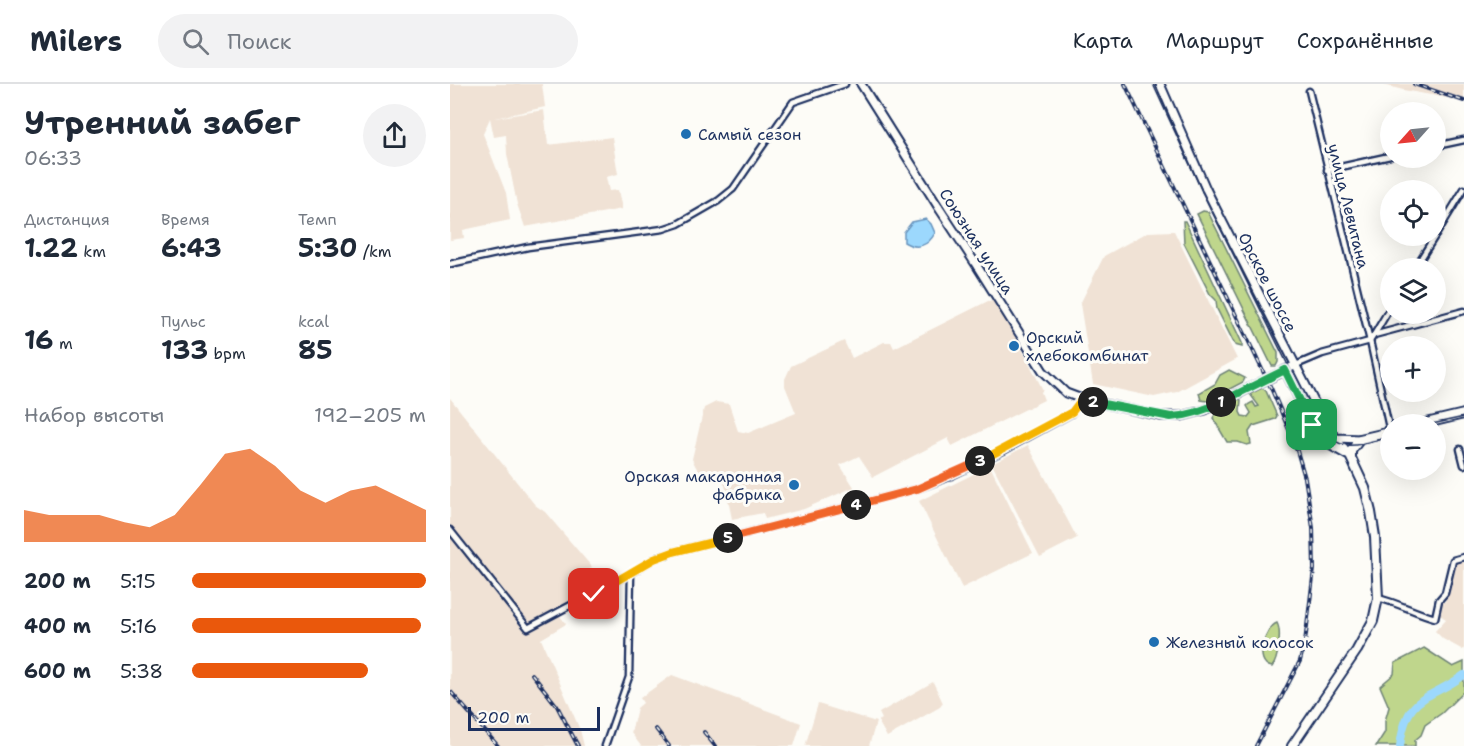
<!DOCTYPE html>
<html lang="ru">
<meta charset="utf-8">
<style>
:root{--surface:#fff;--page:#f2f2f3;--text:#1f2937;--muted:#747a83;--line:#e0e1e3;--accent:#ea580c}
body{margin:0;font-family:"Shantell Sans",sans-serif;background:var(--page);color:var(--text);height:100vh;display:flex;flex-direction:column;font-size:22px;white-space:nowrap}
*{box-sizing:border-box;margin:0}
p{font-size:20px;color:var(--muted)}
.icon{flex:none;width:33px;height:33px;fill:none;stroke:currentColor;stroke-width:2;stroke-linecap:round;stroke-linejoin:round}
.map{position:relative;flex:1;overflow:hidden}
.side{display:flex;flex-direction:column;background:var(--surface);width:450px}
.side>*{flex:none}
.needle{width:39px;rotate:243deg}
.controls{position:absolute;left:930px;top:18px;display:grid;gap:12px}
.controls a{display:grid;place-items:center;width:66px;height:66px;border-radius:50%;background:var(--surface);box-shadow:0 6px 24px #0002;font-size:30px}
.scale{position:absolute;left:18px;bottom:15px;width:132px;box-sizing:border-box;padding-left:6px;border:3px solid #1b2f5e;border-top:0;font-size:16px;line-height:21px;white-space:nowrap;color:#1b2f5e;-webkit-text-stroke:4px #fdfcf7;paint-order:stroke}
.pin{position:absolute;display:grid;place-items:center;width:51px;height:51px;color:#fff;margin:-26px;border-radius:12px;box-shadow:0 3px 9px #0006}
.km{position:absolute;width:30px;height:30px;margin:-15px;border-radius:50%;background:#222;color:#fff;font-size:16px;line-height:30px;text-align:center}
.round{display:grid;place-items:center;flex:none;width:63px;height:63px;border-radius:32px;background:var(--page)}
.overview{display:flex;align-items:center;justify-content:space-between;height:102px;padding:0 24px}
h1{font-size:33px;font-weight:700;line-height:45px}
.stats{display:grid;grid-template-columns:repeat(3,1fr);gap:9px;height:102px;padding:6px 24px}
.stats div{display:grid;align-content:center}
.stats b{font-size:26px;font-weight:700}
.stats small{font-size:16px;font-weight:400}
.stats p{font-size:16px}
.chart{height:168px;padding:12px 24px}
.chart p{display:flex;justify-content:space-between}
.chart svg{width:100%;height:108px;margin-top:6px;fill:var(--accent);opacity:.7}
ul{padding:0 24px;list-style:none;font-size:20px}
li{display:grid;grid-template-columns:96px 72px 1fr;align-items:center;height:45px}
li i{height:15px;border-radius:8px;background:var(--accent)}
header{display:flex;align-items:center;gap:36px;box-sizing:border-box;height:84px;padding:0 30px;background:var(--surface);border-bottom:2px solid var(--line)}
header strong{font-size:28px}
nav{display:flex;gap:33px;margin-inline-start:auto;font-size:21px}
.search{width:420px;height:54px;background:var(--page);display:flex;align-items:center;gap:15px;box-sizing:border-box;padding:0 21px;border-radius:33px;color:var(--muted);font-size:22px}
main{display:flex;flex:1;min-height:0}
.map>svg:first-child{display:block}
.built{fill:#f0e2d5}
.green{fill:#bfd68c;stroke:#6d8275;stroke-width:1.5}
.water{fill:#9cd8fd;stroke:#6894bd;stroke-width:1.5}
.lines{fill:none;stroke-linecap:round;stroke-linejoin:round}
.river{stroke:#9cd8fd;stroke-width:8}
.street-casing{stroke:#1b2f5e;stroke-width:9}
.secondary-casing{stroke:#1b2f5e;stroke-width:11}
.primary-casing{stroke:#1b2f5e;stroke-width:12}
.street{stroke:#fdfcf7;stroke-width:4.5}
.secondary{stroke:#fdfcf7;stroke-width:7}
.primary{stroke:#fdfcf7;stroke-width:8}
.tram{stroke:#1b2f5e;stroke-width:1.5}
.rail-casing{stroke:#1b2f5e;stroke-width:4}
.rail{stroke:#fdfcf7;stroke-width:1.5;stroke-dasharray:4.5;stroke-linecap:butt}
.secondary-bridge-casing{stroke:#1b2f5e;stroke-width:11;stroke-linecap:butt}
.secondary-bridge{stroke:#fdfcf7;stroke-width:7}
.split-1-casing{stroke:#fff;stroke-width:12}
.split-2-casing{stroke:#fff;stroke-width:12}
.split-3-casing{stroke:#fff;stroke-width:12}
.split-4-casing{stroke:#fff;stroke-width:12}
.split-5-casing{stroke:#fff;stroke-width:12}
.split-6-casing{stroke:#fff;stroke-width:12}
.split-1{stroke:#22a559;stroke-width:8}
.split-2{stroke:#22a559;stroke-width:8}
.split-3{stroke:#f5b400;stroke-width:8}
.split-4{stroke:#f0652b;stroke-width:8}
.split-5{stroke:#f0652b;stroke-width:8}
.split-6{stroke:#f5b400;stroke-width:8}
.poi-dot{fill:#1f6fb2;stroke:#fdfcf7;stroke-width:2}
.labels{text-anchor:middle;stroke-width:6;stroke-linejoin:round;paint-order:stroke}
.poi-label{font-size:16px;fill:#1b2f5e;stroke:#fdfcf7;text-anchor:start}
.street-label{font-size:16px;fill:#1b2f5e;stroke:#fdfcf7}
</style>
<header>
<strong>Milers</strong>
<div class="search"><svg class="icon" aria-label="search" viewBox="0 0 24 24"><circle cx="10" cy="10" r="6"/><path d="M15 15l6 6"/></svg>Поиск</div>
<nav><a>Карта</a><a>Маршрут</a><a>Сохранённые</a></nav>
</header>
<main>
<section class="side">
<div class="overview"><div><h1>Утренний забег</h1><p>06:33</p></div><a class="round"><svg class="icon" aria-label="share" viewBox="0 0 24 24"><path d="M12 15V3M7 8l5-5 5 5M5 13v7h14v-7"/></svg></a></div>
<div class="stats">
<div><p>Дистанция</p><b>1.22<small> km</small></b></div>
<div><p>Время</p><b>6:43</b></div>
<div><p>Темп</p><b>5:30<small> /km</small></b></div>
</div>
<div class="stats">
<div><b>16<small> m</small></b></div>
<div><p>Пульс</p><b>133<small> bpm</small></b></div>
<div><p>kcal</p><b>85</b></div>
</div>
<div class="chart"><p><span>Набор высоты</span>192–205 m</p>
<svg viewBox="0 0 160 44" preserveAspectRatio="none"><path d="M0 44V31L10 33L20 33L30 33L40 36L50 38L60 33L70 21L80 8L90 6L100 13L110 23L120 28L130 23L140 21L150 26L160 31V44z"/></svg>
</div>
<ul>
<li><b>200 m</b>5:15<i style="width:100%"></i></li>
<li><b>400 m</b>5:16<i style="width:98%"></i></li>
<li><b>600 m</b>5:38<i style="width:75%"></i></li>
</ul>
</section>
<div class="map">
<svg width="1014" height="662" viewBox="0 0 1014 662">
<rect width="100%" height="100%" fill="#fdfcf7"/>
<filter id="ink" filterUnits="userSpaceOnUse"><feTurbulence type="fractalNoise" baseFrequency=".0167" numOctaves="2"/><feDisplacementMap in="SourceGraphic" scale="12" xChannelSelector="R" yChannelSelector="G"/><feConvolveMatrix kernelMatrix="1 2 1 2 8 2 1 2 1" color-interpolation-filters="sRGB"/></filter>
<g filter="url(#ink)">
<g class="built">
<polygon points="0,0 92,0 95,23 45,34 94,26 98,61 162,53 168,90 156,93 159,107 168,106 172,125 75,143 67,120 57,70 56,51 44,53 40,34 33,50 56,109 60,136 13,146 14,154 0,156"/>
<polygon points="930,0 1014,0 1014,17 953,6"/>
<polygon points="724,147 787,275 727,308 704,313 643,300 630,220 654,172 698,148"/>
<polygon points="544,216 553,229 593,306 591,308 594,316 502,362 498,354 423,393 409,372 390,381 404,403 354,425 315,435 313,429 282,435 275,401 265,392 254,396 246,383 242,375 254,324 266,318 279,320 288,347 298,349 346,329 335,302 335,295 341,282 394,257 402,274 434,258 441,258 444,264 538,217"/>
<polygon points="0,314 85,421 95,428 142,483 133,492 142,503 105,525 116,540 91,555 130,646 134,662 0,662"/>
<polygon points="578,361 627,454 590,473 542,380"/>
<polygon points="540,382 583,469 512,504 469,417"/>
<polygon points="1014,477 1014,564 1013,566 993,555 985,547 996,535 987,529 990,517 995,518 1004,480"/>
<polygon points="222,591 351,639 344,662 191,662 181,649 187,624 193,619 190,614"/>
<polygon points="483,598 493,619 490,623 437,653 428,637 432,635 429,629"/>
<polygon points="368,620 426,638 419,662 355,662"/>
</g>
<g class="green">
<polygon points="753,127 758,128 828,269 828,278 826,282 822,282 747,130"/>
<polygon points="733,137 735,137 792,259 792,263 785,261 767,225 766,216 760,210 734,159"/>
<polygon points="779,286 795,294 793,298 757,317 751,316 749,309 765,300 770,291"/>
<polygon points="812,304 816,307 827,332 825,335 803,342 799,348 801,360 797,361 788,358 777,358 763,334 766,329 789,315 791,316 790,328 792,332 798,333 801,329 797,322 799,320 803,318 806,323 809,322 800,310"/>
<path d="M827,539C832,548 828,576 822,583C802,579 816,543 827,539Z"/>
<polygon points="974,564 1003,583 1014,578 1014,607 992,629 975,641 971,651 965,656 965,662 926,662 935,648 935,637 939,623 930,602 944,590 945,579"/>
</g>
<path class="water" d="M476,135L481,140L485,149C478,162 467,166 454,158V148L462,138Z"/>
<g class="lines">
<path class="river" d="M950,662C957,608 979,617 1014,591"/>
<g class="street-casing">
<g id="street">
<polyline points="859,7 920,257 940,348"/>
<polyline points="986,62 1014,56"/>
<polyline points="877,86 940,72"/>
<polyline points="986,151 1014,105"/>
<polyline points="0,180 78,163 213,145 228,140 268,117 283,105 343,18 395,0"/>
<polyline points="965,184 985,152"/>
<polyline points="924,251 940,224"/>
<polyline points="846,281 872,270 920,257 924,251 1014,227"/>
<polyline points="1010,365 1014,381"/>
<polyline points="0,446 78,544 181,489"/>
<path d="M928,514C948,519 966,529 985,534L989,516L995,509L1003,476L1014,473"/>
<polyline points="155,662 179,593 181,489 204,475 223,468 467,405 499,393 553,367 622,329 632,315"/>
</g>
</g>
<g class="secondary-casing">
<g id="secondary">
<polyline points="411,0 489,124"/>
<polyline points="710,0 756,105"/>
<polyline points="765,123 876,341 901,374"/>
<polyline points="527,182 593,287 616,309 632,315 710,332 732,332 755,326 846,281"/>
<polyline points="835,286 866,349 876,359 897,371"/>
<polyline points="869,347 887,354 910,355"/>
</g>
</g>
<g class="primary-casing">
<g id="primary">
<polyline points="972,340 1014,330"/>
<polyline points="842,662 907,566 923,537 928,514 925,453 921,428 915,404 901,374 901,367 910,355 940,348"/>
</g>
</g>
<use href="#street" class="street"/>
<use href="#secondary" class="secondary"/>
<use href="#primary" class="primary"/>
<g class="tram">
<path d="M703,0L752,107L869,344C892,371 911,360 940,353"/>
<polyline points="982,340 1014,333"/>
</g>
<g class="rail-casing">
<g id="rail">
<polyline points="675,0 821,304 845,360 855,394 863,444 864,485 855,558 850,577 806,662"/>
<polyline points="964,0 1014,17"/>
<polyline points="82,590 107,622 128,662"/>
<polyline points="1,608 48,662"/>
<polyline points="206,645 219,662"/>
<polyline points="254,648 265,662"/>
</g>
</g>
<use href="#rail" class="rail"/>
<g class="secondary-bridge-casing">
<g id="secondary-bridge">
<polyline points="756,105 765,123"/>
<polyline points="489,124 527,182"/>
</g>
</g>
<use href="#secondary-bridge" class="secondary-bridge"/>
</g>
</g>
<g class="lines" filter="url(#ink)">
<g class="split-1-casing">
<polyline id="split-1" points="771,318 835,286 862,341"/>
</g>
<g class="split-2-casing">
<path id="split-2" d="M643,318L721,333C739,332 755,326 771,318"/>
</g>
<g class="split-3-casing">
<polyline id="split-3" points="530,377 622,328 632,315 643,318"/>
</g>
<g class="split-4-casing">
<polyline id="split-4" points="406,421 467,405 530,377"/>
</g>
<g class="split-5-casing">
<polyline id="split-5" points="278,454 406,421"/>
</g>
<g class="split-6-casing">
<polyline id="split-6" points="144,510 204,475 223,468 278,454"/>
</g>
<use href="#split-1" class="split-1"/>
<use href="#split-2" class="split-2"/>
<use href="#split-3" class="split-3"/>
<use href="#split-4" class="split-4"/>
<use href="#split-5" class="split-5"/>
<use href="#split-6" class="split-6"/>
</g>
<g class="poi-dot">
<circle cx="236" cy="50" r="6"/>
<circle cx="564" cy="262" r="6"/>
<circle cx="344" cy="401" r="6"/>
<circle cx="704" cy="558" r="6"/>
</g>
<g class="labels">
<g class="poi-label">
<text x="248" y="56">Самый сезон</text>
<text x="576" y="259">Орский<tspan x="576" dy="18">хлебокомбинат</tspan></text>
<text x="332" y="398" text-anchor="end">Орская макаронная<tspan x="332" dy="18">фабрика</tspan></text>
<text x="716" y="564">Железный колосок</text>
</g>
<g class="street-label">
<text transform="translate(899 122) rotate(76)" y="6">улица Левитана</text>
<text transform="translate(527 157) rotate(57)" y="6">Союзная улица</text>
<text transform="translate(818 198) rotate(63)" y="6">Орское шоссе</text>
</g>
</g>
</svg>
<div class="controls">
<a><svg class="needle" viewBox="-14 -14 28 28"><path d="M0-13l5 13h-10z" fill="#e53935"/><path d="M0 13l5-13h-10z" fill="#747a83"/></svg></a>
<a><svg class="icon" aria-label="locate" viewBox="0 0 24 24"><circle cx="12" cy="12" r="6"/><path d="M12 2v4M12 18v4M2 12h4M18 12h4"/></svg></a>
<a><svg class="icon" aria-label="layers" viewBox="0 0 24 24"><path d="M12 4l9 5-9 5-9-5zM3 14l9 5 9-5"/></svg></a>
<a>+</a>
<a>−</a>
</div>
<div class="scale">200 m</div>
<div class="pin" style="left:862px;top:341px;background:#1e9e55"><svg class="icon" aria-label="arrive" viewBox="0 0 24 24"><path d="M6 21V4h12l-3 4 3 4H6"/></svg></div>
<div class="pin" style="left:144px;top:510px;background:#d93025"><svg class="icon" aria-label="check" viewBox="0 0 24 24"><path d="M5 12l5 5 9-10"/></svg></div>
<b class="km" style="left:771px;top:318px">1</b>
<b class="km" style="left:643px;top:318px">2</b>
<b class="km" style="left:530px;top:377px">3</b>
<b class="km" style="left:406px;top:421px">4</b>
<b class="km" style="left:278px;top:454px">5</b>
</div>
</main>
